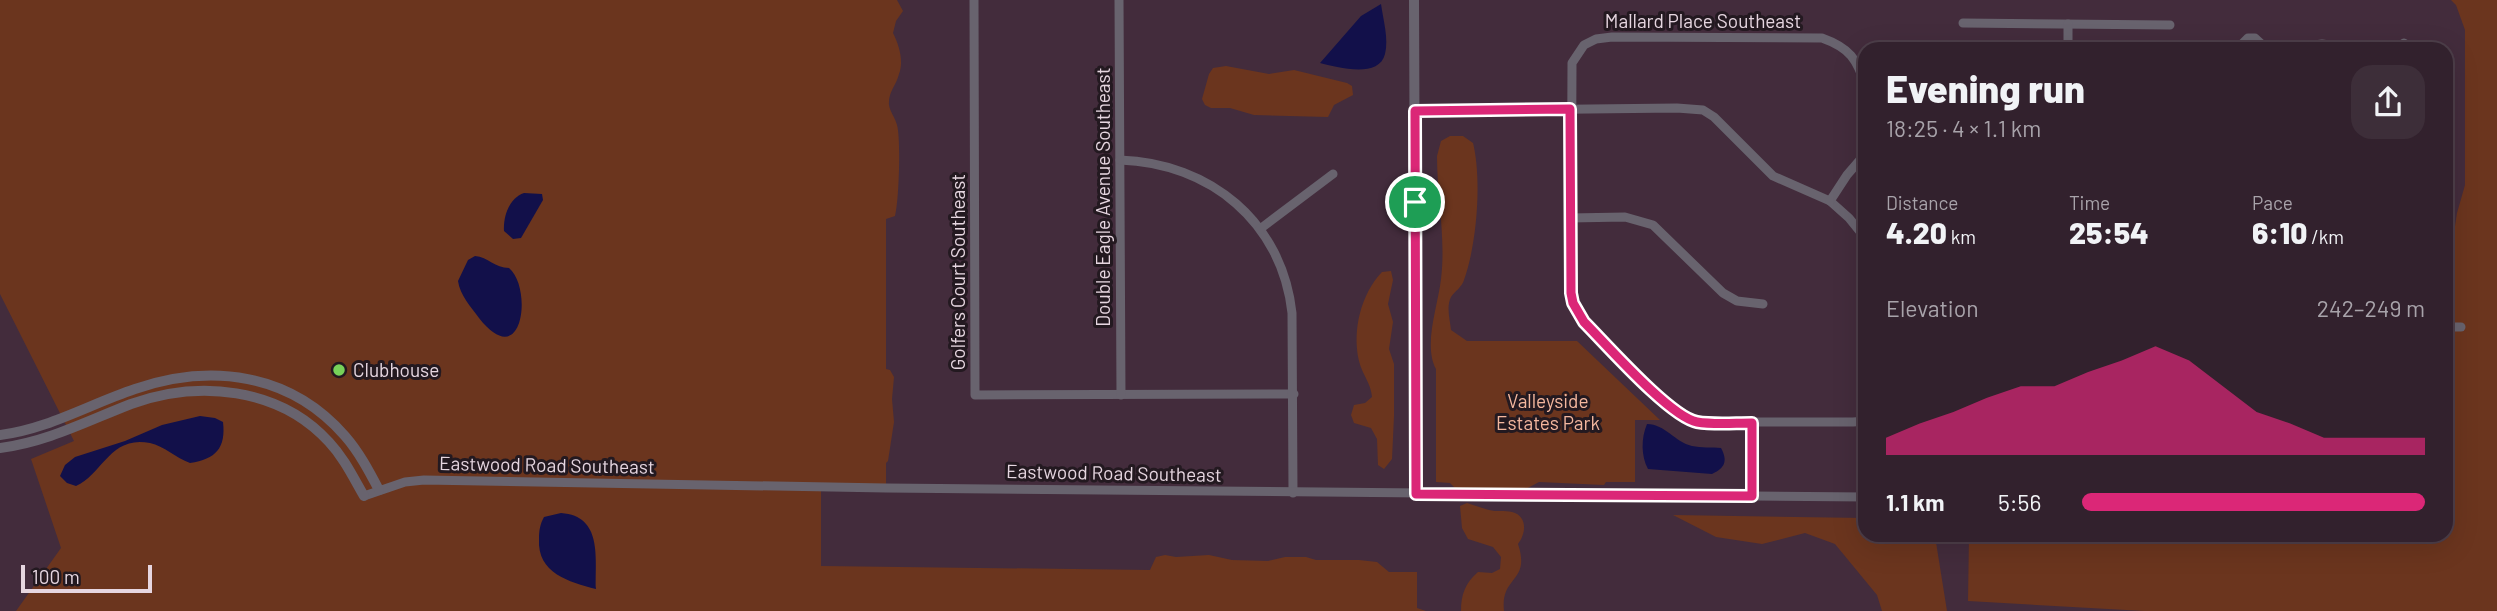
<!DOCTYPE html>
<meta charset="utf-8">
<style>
:root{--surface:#32212d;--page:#3d2e39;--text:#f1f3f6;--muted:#a8a3aa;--line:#4d3e49;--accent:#db2777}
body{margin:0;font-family:Barlow,sans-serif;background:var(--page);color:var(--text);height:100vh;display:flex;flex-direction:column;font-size:26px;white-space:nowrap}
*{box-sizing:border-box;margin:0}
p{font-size:23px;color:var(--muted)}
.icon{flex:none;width:38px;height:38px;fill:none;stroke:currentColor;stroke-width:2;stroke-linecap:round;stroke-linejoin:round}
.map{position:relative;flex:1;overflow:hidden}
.drawer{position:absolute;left:1858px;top:42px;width:595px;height:500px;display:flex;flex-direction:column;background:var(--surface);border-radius:21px;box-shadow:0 7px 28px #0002,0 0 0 2px var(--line)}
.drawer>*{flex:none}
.scale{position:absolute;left:21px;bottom:18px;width:131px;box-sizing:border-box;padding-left:7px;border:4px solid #e6d6e0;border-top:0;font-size:19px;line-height:24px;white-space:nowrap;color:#e6d6e0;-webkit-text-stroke:5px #231920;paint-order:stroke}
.pin{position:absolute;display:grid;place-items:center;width:60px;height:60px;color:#fff;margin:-30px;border:4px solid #fff;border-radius:50%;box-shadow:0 2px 7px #0007}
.round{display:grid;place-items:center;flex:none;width:74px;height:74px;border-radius:21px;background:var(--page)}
.overview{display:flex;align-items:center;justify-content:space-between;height:119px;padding:0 28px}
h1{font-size:38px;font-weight:800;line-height:52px}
.metrics{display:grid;grid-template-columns:repeat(3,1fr);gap:10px;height:119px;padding:7px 28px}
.metrics div{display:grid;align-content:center}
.metrics b{font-size:30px;font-weight:800}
.metrics small{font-size:19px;font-weight:400}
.metrics p{font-size:19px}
.chart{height:196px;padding:14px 28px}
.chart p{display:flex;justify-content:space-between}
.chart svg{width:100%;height:126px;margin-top:7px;fill:var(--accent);opacity:.7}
ul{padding:0 28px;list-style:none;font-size:23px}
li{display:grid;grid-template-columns:112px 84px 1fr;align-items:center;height:52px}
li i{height:18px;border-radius:9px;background:var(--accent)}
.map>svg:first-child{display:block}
.green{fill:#6b351e}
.water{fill:#12104a}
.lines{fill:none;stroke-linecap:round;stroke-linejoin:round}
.minor{stroke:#68636e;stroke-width:9}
.tertiary{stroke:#68636e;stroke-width:10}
.route-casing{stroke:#fff;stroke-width:14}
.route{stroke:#db2777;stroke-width:9}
.poi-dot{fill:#77d259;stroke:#231920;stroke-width:2.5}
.labels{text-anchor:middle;stroke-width:6;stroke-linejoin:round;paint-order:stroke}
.street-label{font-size:19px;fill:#e6d6e0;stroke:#231920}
.poi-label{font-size:19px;fill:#e6d6e0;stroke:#231920;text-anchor:start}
.park-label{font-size:19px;fill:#f4b79e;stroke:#231920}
</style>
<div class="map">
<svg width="2497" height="611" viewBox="0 0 2497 611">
<rect width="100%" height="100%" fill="#432c3c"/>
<g class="green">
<path d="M0,0H897L903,11L896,21L893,33C899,45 904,61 899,74C896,86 888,92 889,105C890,112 895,117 897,125C901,139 899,201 895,216L886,219V369L890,370L894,377L892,399L894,422L888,461L886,463V488L821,487V566L1150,570L1156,557L1165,555L1176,557L1209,555L1232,560L1268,561L1285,557H1306L1316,560H1359L1377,562L1389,572H1417V608L1426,611H16L61,548L31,459L74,441L0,294Z"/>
<polygon points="2451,0 2497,0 2497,611 2144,611 1968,601 1969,536 2446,536 2447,279 2457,213 2465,185 2465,30 2456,5"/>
<polygon points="1226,66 1269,74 1294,70 1347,83 1352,86 1353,95 1334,105 1328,117 1254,115 1230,108 1211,108 1205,105 1202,99 1209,74 1213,68"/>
<path d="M1450,136H1463L1473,143C1482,179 1477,244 1464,280C1462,287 1455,291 1451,297C1446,307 1450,319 1451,330L1467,341H1577L1660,420H1635V482H1606L1604,485L1539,482L1522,491L1471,492L1456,489L1450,483L1436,482V369C1423,345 1438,306 1441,279C1446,239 1437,196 1437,156L1441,141Z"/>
<path d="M1391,271L1393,280L1388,304L1393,322L1389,349L1394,364V416L1392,459L1384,469L1378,465L1377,439L1371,428L1354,423L1351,415L1354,405L1365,403L1372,397C1371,383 1362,374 1359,361C1352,330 1361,294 1382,272Z"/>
<path d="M1467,503C1474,505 1481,508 1489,510C1496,512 1505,510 1512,512C1528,516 1526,534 1518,544C1531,583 1500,575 1504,611H1461C1461,595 1465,583 1478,572L1492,573L1500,569L1501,557L1493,547L1468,539L1462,528L1460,506Z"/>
<polygon points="1673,515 1865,518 1866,536 1935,536 1947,611 1882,611 1877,595 1835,544 1805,533 1762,544 1716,537"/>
</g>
<g class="water">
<path d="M1381,4C1383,19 1389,39 1385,54C1379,79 1337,67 1320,63L1361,16Z"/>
<path d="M524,193L542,194L543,200L521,238L513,239L504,231C503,217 509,198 524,193Z"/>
<path d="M475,256C488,257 495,268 509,268C533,288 523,374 479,318C471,307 460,295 458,281L468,260Z"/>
<path d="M200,416L215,418L223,422C226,448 216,459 190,463C176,458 164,446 150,443C110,435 103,474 76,486L67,483L60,476L65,465L75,457L125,441L162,425Z"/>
<path d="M1647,424C1665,424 1675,442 1692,446C1701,448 1712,447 1721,448C1728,461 1725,468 1712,474L1648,469C1641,456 1641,438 1647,424Z"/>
<path d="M561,513C603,516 595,558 596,589C569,582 537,573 539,539C539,531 540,524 544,517Z"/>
</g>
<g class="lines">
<g class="minor">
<polyline points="974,0 975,395 1294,394"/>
<polyline points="1119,0 1121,395"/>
<polyline points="1963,23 2170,25"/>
<polyline points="2068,49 2068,24"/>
<polyline points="2244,49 2243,43 2248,38 2255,38 2267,49"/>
<polyline points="2284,49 2322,44 2360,49"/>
<polyline points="2395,49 2404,43 2414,49"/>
<path d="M1866,87C1857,59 1850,48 1822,38L1612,37L1596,39L1584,45L1572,63L1571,293L1573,303L1584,322L1665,403L1685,418L1698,422H1853L1866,421"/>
<polyline points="1415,111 1677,108 1703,110 1714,117 1773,176 1830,201 1849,218 1866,239"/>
<path d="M1120,160C1210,163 1282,222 1292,313L1293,493"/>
<polyline points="1830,201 1847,175 1866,153"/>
<polyline points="1570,218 1625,217 1653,225 1723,293 1737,301 1763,304"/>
<polyline points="1260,229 1333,174"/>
<polyline points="2446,327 2461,327"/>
<polyline points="1752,423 1752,496"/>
<polyline points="364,496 405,482 424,480 886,488 1866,497"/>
</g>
<g class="tertiary">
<polyline points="1414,0 1416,494"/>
<path d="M0,435C48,429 90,404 135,389C211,363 290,373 345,436C359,452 369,471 379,490"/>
<path d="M0,448C47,442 87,421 131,404C198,380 279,387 329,442C344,458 353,477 364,496"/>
</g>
</g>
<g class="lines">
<g class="route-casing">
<path id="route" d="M1570,109L1571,293L1573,303L1584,322C1606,344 1670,417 1697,422C1714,425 1734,423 1752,423V496L1416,494L1415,111Z"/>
</g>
<use href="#route" class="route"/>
</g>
<circle class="poi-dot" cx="339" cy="370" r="7"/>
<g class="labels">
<g class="street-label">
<text x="1703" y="28">Mallard Place Southeast</text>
<text transform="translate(1103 197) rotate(-90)" y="7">Double Eagle Avenue Southeast</text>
<text transform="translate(958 272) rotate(-90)" y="7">Golfers Court Southeast</text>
<text transform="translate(547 465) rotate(1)" y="7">Eastwood Road Southeast</text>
<text transform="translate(1114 473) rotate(1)" y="7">Eastwood Road Southeast</text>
</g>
<g class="poi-label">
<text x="353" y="377">Clubhouse</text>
</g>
<g class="park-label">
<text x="1548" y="408">Valleyside<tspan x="1548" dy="22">Estates Park</tspan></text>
</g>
</g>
</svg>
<div class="scale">100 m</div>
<div class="pin" style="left:1415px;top:202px;background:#1e9e55"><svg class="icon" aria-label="arrive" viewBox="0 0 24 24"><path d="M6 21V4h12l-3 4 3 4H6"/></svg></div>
<section class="drawer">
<div class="overview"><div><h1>Evening run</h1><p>18:25 · 4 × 1.1 km</p></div><a class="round"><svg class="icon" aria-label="share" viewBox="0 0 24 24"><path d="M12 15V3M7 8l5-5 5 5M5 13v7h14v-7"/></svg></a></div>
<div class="metrics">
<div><p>Distance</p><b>4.20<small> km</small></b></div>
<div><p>Time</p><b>25:54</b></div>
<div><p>Pace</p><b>6:10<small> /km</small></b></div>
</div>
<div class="chart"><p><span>Elevation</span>242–249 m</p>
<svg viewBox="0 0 160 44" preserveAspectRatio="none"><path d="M0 44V38L10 33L20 29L30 24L40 20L50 20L60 15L70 11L80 6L90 11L100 20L110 29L120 33L130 38L140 38L150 38L160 38V44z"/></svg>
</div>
<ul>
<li><b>1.1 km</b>5:56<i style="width:100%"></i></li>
</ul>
</section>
</div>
